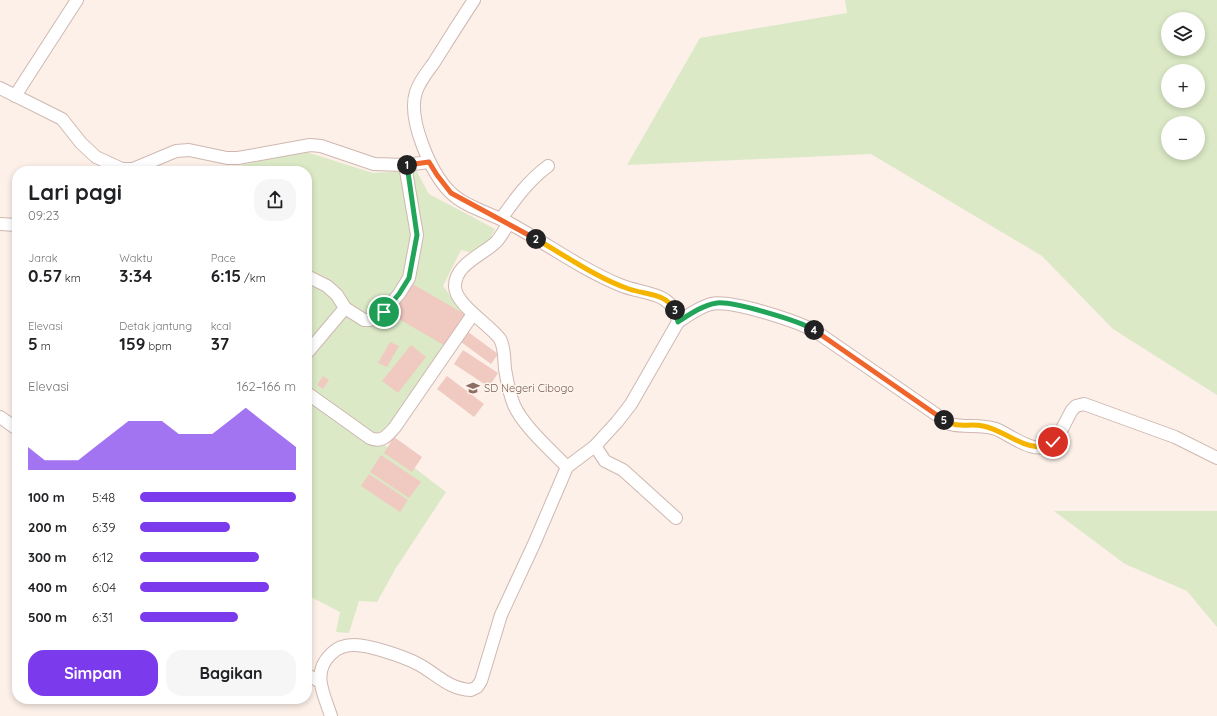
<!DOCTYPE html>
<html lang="id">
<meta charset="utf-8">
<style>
:root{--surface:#fff;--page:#f6f6f6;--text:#202124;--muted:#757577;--accent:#7c3aed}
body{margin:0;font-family:Quicksand,sans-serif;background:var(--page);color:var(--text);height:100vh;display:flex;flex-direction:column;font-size:15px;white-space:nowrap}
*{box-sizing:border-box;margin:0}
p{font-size:13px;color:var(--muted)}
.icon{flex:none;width:22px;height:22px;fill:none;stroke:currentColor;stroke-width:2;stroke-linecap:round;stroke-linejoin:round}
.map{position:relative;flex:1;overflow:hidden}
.side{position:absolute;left:12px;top:166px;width:300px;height:538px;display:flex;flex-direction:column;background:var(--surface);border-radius:16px;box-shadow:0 2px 6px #0003}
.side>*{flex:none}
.tools{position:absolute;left:1161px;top:12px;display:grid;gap:8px}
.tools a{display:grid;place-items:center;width:44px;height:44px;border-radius:50%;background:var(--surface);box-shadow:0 2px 6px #0003;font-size:20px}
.pin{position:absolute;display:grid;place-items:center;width:34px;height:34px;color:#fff;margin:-17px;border:2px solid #fff;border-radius:50%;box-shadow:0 1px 4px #0007}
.km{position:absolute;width:20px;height:20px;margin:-10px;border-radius:50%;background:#222;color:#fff;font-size:11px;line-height:20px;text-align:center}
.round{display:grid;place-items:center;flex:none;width:42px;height:42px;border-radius:16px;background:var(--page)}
.headline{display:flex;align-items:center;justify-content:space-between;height:68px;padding:0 16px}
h1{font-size:22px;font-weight:800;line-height:30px}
.metrics{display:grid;grid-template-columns:repeat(3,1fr);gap:6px;height:68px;padding:4px 16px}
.metrics div{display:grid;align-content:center}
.metrics b{font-size:17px;font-weight:800}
.metrics small{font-size:11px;font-weight:400}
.metrics p{font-size:11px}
.chart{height:112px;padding:8px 16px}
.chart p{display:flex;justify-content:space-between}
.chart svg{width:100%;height:72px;margin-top:4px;fill:var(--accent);opacity:.7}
.button{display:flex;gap:8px;margin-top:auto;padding:8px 16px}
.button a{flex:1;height:46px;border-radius:16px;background:var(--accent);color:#fff;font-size:16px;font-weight:800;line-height:46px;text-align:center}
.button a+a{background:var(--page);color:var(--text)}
ul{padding:0 16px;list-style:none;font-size:13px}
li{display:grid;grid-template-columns:64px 48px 1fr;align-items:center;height:30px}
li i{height:10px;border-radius:5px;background:var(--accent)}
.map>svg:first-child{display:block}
.green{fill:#dbe9c6;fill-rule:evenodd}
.building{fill:#f0cac0}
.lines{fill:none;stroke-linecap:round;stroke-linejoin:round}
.minor-casing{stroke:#cfb8b1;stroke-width:14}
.minor{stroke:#fff;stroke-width:12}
.split-1-casing{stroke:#fff;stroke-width:8}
.split-2-casing{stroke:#fff;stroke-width:8}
.split-3-casing{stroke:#fff;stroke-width:8}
.split-4-casing{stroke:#fff;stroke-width:8}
.split-5-casing{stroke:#fff;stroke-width:8}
.split-6-casing{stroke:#fff;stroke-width:8}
.split-1{stroke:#22a559;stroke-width:5}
.split-2{stroke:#f0652b;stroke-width:5}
.split-3{stroke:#f5b400;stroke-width:5}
.split-4{stroke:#22a559;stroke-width:5}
.split-5{stroke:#f0652b;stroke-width:5}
.split-6{stroke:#f5b400;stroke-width:5}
.labels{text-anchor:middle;stroke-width:3;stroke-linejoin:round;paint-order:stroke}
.education-label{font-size:11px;fill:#785e54;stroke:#fef5ee;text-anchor:start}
</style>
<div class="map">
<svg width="1217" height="716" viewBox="0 0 1217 716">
<rect width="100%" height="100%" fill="#fcf0e8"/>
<g class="green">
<path d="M845,0H1217V395L1113,329L1042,256L871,154L627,165L700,38L847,13ZM1168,19H1198V49H1168ZM1168,71H1198V101H1168ZM1168,123H1198V153H1168Z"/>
<polygon points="303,151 373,173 416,170 429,194 495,229 481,255 461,250 443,286 468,319 378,440 446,492 396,568 377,602 359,601 349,633 336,632 340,612 307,595 307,171 240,171 242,165"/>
<polygon points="1054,511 1217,511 1217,627 1187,591 1125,564"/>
</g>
<g class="building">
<polygon points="409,282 468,316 449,348 390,314"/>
<polygon points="464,329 498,354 491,364 457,339"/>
<polygon points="390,342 399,346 387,367 378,363"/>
<polygon points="411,345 426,357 398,393 382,381"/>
<polygon points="463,350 498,373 489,387 454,364"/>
<polygon points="323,376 329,380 323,389 317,385"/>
<polygon points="447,376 484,404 474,417 437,389"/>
<polygon points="394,437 422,457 412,472 384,453"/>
<polygon points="381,455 421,482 409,498 370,472"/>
<polygon points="369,474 408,500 400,512 361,486"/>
</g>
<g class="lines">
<g class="minor-casing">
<g id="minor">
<polyline points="0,88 62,119 81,143 96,157 122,169 133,169 176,151 189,150 227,158 238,158 310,145 321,146 374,164 405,165 429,162"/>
<polyline points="15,96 77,0"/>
<path d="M501,219C515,199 528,181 548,166"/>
<path d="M509,223C505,229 501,236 497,241C485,254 454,264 455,287C456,305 490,325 500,339C505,348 504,360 505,369C507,381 509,393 514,405C523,426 551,450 567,467"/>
<polyline points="0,224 17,225"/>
<polyline points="307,276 327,286 337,295 345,308 364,320 370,320 384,312 399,294 409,278 417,235 405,165"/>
<path d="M678,322C689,315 699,307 711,304C730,299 801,322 818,333L950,424C965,428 980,424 996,429C1011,435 1037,458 1053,442C1061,434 1066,420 1072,410L1076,406L1084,404L1175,437L1217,458"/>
<polyline points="307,353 345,308"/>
<path d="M307,393L370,438C382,443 387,436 395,427L473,314"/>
<polyline points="0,417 17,429"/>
<polyline points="595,446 605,461 623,470 676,518"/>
<polyline points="307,675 319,681"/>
<path d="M331,716C324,694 311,673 331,654C337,648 345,645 353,645C367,644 405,657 418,664C437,674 448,689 471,690L477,687L481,681L501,615L534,544L567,467L595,446L617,422L631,404L678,322C673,290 643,295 620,285C581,269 546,243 509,223C490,213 465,207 450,192C431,173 407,119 416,92C419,82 427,72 433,64C447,42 460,21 474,0"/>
</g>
</g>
<use href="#minor" class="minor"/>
</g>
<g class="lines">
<g class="split-1-casing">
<polyline id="split-1" points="384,312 399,294 409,278 417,235 407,165"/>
</g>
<g class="split-2-casing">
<polyline id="split-2" points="407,165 429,162 437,175 451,193 536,239"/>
</g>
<g class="split-3-casing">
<path id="split-3" d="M536,239C566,256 597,278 629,289C646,295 664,292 675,310"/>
</g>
<g class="split-4-casing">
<path id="split-4" d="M675,310L678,322C690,314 703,305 717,303C733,301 800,321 814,330"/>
</g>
<g class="split-5-casing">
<polyline id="split-5" points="814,330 944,420"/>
</g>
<g class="split-6-casing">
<path id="split-6" d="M944,420C957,429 969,423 983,426C1003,430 1019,446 1039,447C1044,448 1049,445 1053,442"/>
</g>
<use href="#split-1" class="split-1"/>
<use href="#split-2" class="split-2"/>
<use href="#split-3" class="split-3"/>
<use href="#split-4" class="split-4"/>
<use href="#split-5" class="split-5"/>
<use href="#split-6" class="split-6"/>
</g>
<defs>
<g id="school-bare" transform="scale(1.08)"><path d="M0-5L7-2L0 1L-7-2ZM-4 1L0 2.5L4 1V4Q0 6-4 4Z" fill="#8d6e63" stroke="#fef5ee" stroke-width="2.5" paint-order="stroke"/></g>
</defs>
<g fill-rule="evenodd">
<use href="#school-bare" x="473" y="388"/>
</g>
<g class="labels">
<g class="education-label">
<text x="484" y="392">SD Negeri Cibogo</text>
</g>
</g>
</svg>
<div class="tools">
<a><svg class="icon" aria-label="layers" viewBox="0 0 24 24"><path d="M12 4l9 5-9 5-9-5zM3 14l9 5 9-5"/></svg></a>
<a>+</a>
<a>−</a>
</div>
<div class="pin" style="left:384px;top:312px;background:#1e9e55"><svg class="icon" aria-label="arrive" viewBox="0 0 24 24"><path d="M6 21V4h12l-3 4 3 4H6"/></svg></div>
<div class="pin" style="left:1053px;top:442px;background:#d93025"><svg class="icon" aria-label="check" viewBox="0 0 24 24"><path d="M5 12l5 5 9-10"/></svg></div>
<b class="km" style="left:407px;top:165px">1</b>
<b class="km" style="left:536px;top:239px">2</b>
<b class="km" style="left:675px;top:310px">3</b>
<b class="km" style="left:814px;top:330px">4</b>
<b class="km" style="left:944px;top:420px">5</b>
<section class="side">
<div class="headline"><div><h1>Lari pagi</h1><p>09:23</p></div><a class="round"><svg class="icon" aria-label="share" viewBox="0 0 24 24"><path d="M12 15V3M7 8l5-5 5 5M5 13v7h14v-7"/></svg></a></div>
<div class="metrics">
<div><p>Jarak</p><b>0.57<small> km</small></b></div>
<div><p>Waktu</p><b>3:34</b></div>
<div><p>Pace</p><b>6:15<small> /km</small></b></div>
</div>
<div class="metrics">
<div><p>Elevasi</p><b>5<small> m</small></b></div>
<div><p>Detak jantung</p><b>159<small> bpm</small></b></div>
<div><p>kcal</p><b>37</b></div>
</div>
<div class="chart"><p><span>Elevasi</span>162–166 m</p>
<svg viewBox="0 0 160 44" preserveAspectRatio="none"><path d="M0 44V30L10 38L20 38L30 38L40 30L50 22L60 14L70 14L80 14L90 22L100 22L110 22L120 14L130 6L140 14L150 22L160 30V44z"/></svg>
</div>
<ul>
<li><b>100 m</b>5:48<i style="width:100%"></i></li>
<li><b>200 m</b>6:39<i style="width:58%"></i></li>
<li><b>300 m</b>6:12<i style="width:76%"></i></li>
<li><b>400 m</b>6:04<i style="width:83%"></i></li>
<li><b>500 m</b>6:31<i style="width:63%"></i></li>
</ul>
<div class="button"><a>Simpan</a><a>Bagikan</a></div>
</section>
</div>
